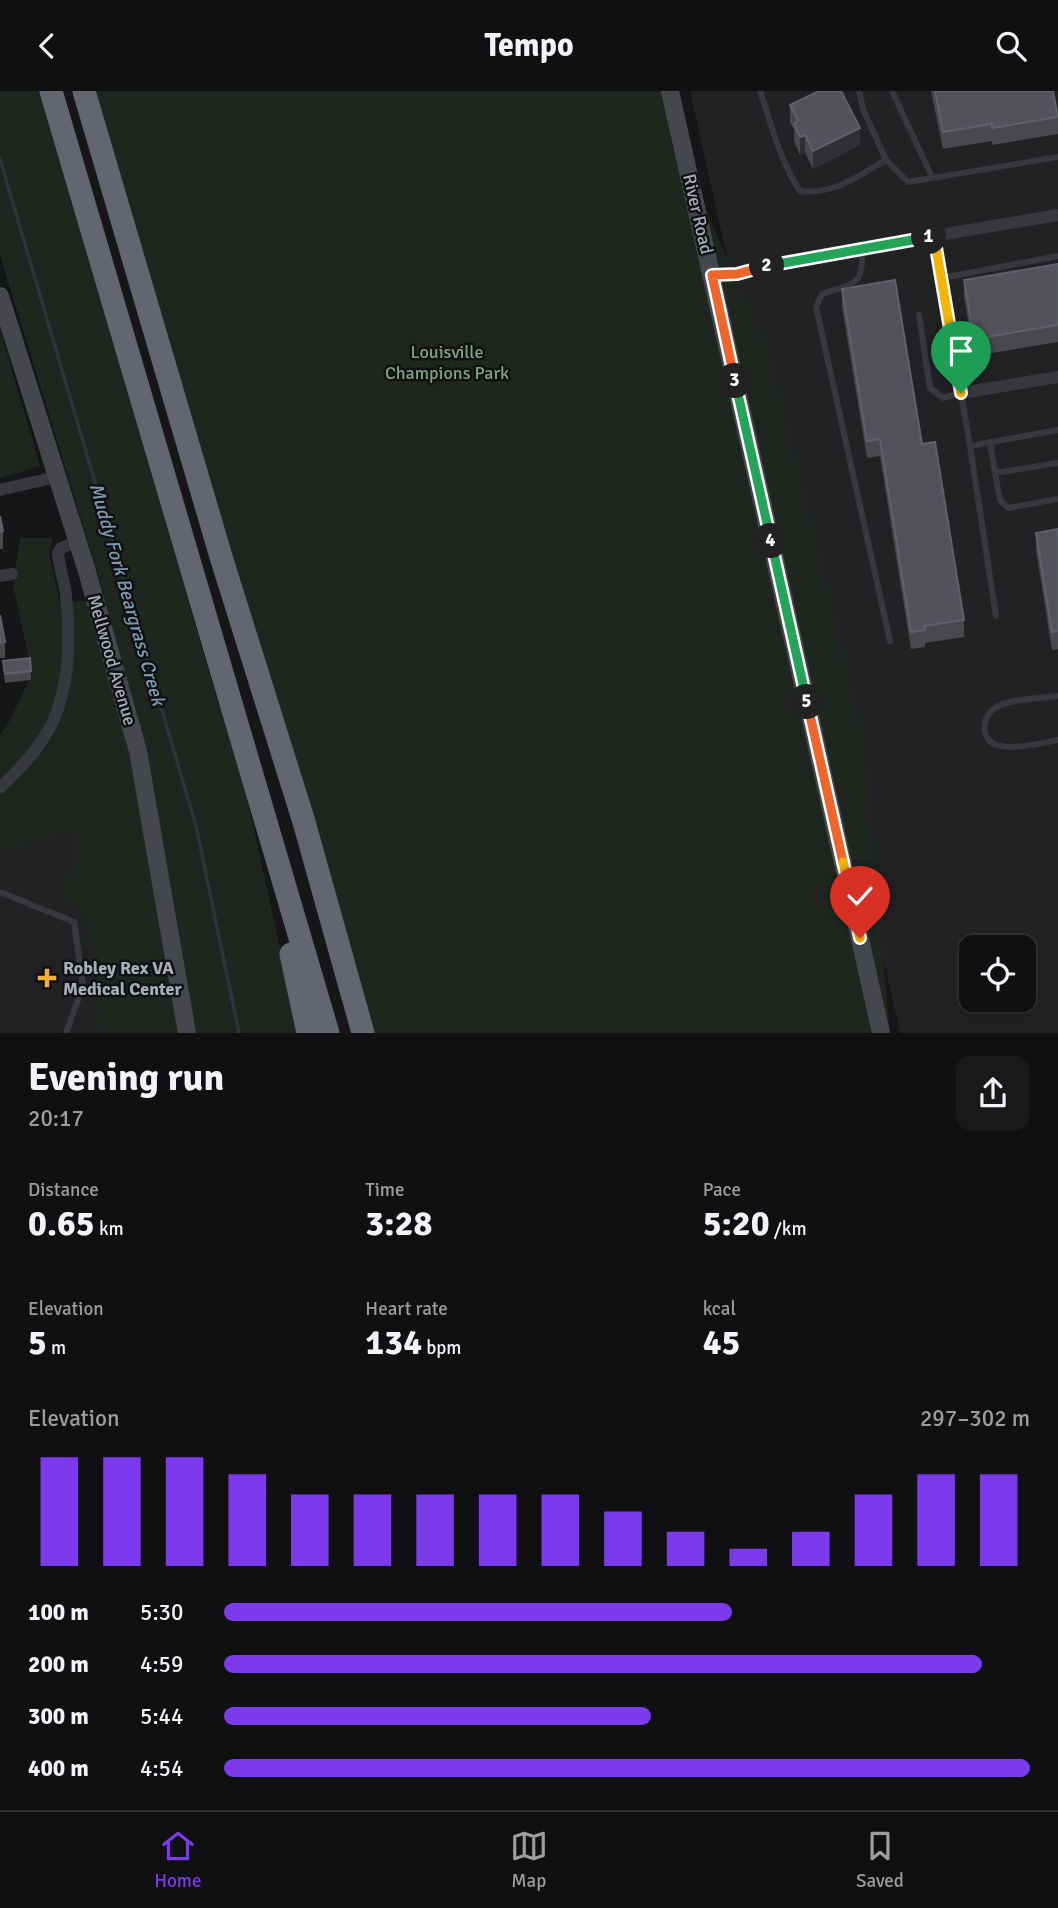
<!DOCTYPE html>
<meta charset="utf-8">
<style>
:root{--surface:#101012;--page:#19191b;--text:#f1f3f6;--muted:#9c9d9f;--line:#303032;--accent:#7c3aed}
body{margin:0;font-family:Signika,sans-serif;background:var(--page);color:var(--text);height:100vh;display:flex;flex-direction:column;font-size:26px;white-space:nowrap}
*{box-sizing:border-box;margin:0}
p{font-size:23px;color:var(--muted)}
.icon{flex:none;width:38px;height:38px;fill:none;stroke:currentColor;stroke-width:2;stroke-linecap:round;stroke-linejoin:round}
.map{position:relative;height:942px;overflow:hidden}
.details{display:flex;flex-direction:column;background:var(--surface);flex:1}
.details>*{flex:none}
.buttons{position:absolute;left:959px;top:844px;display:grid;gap:14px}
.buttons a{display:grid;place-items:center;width:77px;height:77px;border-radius:14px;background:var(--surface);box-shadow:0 4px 10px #0003,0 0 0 2px var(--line);font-size:35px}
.pin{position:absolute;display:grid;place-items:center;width:60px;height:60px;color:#fff;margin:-72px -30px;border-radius:50% 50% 50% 0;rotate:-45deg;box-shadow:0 0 7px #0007}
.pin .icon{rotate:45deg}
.km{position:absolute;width:35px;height:35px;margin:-18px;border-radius:50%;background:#222;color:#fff;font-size:19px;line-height:35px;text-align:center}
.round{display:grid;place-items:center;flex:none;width:74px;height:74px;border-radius:14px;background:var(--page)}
.headline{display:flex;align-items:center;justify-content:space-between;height:119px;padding:0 28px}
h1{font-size:38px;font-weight:800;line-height:52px}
.figures{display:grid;grid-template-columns:repeat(3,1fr);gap:10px;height:119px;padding:7px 28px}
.figures div{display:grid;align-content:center}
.figures b{font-size:35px;font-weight:800}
.figures small{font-size:19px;font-weight:400}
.figures p{font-size:19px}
.chart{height:196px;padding:14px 28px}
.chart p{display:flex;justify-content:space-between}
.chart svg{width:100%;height:126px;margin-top:7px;stroke:var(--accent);stroke-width:6}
ul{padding:0 28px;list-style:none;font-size:23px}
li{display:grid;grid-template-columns:112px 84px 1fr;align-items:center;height:52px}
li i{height:18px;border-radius:9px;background:var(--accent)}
header{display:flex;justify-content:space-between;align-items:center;height:91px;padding:0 28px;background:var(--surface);font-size:32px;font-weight:800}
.menu{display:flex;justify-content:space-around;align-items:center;height:98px;border-top:2px solid var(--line);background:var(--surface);font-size:19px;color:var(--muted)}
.menu a{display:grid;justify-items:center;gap:4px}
.menu .selected{color:var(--accent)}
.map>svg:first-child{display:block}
.built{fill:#222225;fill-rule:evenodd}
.green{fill:#1e261f}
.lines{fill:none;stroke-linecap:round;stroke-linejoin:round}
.stream{stroke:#2c353c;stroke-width:3.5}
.lane{stroke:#37383d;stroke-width:6}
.street{stroke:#37383d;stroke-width:12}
.secondary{stroke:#45474d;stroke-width:18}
.highway{stroke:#63666e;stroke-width:23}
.wall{fill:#47494d}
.shaded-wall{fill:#2f3033}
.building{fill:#525359;stroke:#5f6168;stroke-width:2}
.split-1-casing{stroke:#fff;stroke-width:14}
.split-2-casing{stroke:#fff;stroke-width:14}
.split-3-casing{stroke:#fff;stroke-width:14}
.split-4-casing{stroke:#fff;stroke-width:14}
.split-5-casing{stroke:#fff;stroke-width:14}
.split-6-casing{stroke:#fff;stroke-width:14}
.split-7-casing{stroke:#fff;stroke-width:14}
.split-1{stroke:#f5b400;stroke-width:9}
.split-2{stroke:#22a559;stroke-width:9}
.split-3{stroke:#f0652b;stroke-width:9}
.split-4{stroke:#22a559;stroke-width:9}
.split-5{stroke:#22a559;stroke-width:9}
.split-6{stroke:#f0652b;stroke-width:9}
.split-7{stroke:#f5b400;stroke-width:9}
.poi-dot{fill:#f2b134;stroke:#111113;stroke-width:2.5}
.labels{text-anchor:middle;stroke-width:5;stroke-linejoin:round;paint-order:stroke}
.street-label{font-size:18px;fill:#a8adb8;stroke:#111113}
.park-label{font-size:18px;fill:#7fa381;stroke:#111113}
.poi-label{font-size:18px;font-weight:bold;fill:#a8adb8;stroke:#111113;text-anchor:start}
.water-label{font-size:19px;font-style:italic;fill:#7f9bb3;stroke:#111113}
</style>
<header><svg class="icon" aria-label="back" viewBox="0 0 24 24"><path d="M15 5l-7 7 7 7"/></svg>Tempo<svg class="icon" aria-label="search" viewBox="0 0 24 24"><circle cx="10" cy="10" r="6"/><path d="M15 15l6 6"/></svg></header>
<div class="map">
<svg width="1058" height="942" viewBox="0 0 1058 942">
<rect width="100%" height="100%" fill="#161618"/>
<g class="built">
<path d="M690,0H1058V942H900ZM971,856H1024V908H971Z"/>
<polygon points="74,738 77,767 61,802 87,832 101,942 0,942 0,759"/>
</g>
<g class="green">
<polygon points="0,0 40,0 217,608 237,662 299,942 101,942 87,832 61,802 77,767 74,739 0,759 0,644 10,629 32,583 13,494 20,447 53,447 49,463 60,512 90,509 104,503 0,164"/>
<polygon points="90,0 664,0 674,46 768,261 863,645 890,942 375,942"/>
<polygon points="0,238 40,375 0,387"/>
</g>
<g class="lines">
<polyline class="stream" points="0,68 196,735 239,942"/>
<g class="lane">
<path d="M760,0C772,35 779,68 800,100C835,104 857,85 886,69L908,91L1058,66"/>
<polyline points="859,0 863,18 886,69"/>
<polyline points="892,0 932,86"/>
<path d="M862,157C864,195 855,192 822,203L816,216L890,550"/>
<polyline points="942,187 1058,165"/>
<polyline points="919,224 930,297 943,307 961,302 970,355 1058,339"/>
<polyline points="990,351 995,382 1058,372"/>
<polyline points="970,355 996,525"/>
<polyline points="995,382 1000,409 1008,417 1058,408"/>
<path d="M1058,605C1041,607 1012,608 998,615C991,619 986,624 985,632C979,670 1039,652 1058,649"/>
<polyline points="0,801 74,831 83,895 66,942"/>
</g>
<g class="street">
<polyline points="934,145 961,302 1058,286"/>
<polyline points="712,184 737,183 786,170 1058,124"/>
<polyline points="0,399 56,386"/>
<polyline points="0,485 12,483"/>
<path d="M0,697C15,682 31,667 43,648C70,608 71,552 66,505C65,491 59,477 58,462L61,457L77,451"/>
</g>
<g class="secondary">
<polyline points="670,0 881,942"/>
<polyline points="0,205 86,477 138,660 187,942"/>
</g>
<g class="highway">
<polyline points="51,0 328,942"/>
<polyline points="84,0 222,469 304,731 363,942"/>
<polyline points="291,863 308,942"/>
</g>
</g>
<g class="wall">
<polygon points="931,0 1053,0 1058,26 1058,43 992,54 992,50 943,58"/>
<polygon points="790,14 860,54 813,78 805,61 800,64 794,50 794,38 790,32"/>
<polygon points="1058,173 1058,251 974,265 964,206 964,189"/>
<polygon points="842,198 922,353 964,529 964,546 925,552 925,556 911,558 880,365 867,367 842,216"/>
<polygon points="0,425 3,440 3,458 0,458"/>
<polygon points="1058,438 1058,558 1052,559 1036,459 1036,442"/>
<polygon points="0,524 5,551 5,567 0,567"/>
<polygon points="3,570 31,580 31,589 5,592"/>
</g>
<g class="shaded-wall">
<polygon points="860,37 860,54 813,78 813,60"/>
<polygon points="805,44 805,61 800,64 800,46"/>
</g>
<g class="building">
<polygon points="819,0 841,0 860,37 813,60 805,44 800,46 794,33 798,30 790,14"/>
<polygon points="935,0 1053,0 1058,26 992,37 992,33 943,41"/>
<polygon points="1058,173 1058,234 974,248 964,189"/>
<polygon points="895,189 922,353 935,351 964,529 924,535 925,539 911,541 880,348 867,350 842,198"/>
<polygon points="0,425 3,440 0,441"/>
<polygon points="1058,438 1058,540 1052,541 1036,442"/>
<polygon points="0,524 5,551 0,552"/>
<polygon points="30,567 31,580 5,583 3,570"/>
</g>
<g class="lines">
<g class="split-1-casing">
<polyline id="split-1" points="929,146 934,145 961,302"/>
</g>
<g class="split-2-casing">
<polyline id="split-2" points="767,175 929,146"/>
</g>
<g class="split-3-casing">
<polyline id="split-3" points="735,290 712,184 737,183 767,175"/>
</g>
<g class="split-4-casing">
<polyline id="split-4" points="735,290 771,450"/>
</g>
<g class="split-5-casing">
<polyline id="split-5" points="771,450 807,611"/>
</g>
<g class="split-6-casing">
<polyline id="split-6" points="807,611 843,771"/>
</g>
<g class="split-7-casing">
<polyline id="split-7" points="843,771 860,847"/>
</g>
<use href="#split-1" class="split-1"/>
<use href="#split-2" class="split-2"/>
<use href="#split-3" class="split-3"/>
<use href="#split-4" class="split-4"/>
<use href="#split-5" class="split-5"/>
<use href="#split-6" class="split-6"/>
<use href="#split-7" class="split-7"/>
</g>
<path class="poi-dot" d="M43.5 876.5h7v7h7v7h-7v7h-7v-7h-7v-7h7z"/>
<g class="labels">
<g class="street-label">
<text transform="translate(698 123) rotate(77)" y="6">River Road</text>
<text transform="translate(112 569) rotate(74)" y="6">Mellwood Avenue</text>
</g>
<g class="park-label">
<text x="447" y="267">Louisville<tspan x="447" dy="21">Champions Park</tspan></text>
</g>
<g class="poi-label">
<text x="63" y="883">Robley Rex VA<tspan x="63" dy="21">Medical Center</tspan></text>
</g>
<g class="water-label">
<text transform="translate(128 503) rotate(74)" y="7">Muddy Fork Beargrass Creek</text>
</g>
</g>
</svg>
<div class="buttons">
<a><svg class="icon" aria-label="locate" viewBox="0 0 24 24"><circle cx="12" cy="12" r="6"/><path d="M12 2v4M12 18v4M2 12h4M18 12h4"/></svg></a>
</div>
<div class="pin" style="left:961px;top:302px;background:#1e9e55"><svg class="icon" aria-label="arrive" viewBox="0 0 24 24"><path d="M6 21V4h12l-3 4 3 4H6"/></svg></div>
<div class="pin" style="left:860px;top:847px;background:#d93025"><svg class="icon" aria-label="check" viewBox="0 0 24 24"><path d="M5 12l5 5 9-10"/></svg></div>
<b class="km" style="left:929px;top:146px">1</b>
<b class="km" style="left:767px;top:175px">2</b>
<b class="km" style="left:735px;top:290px">3</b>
<b class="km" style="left:771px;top:450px">4</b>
<b class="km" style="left:807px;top:611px">5</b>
</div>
<section class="details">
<div class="headline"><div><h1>Evening run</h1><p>20:17</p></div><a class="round"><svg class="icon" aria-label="share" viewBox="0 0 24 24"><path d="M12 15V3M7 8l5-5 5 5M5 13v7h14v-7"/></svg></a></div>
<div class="figures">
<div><p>Distance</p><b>0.65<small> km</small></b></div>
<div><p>Time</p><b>3:28</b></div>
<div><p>Pace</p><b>5:20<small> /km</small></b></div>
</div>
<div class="figures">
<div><p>Elevation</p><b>5<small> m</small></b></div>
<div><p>Heart rate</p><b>134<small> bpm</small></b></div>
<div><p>kcal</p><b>45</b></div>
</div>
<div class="chart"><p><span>Elevation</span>297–302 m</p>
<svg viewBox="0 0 160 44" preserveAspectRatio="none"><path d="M5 44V6M15 44V6M25 44V6M35 44V12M45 44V19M55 44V19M65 44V19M75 44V19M85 44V19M95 44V25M105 44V32M115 44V38M125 44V32M135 44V19M145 44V12M155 44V12"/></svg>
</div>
<ul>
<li><b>100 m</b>5:30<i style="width:63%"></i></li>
<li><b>200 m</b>4:59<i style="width:94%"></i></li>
<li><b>300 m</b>5:44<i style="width:53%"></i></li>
<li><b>400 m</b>4:54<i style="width:100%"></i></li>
</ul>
</section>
<nav class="menu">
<a class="selected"><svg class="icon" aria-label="home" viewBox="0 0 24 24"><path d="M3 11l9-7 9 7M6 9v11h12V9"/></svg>Home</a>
<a><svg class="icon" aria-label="map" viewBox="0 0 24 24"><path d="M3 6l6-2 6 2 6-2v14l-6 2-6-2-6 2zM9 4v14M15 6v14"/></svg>Map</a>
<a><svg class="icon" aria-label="saved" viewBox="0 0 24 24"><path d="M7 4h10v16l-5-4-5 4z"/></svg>Saved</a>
</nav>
